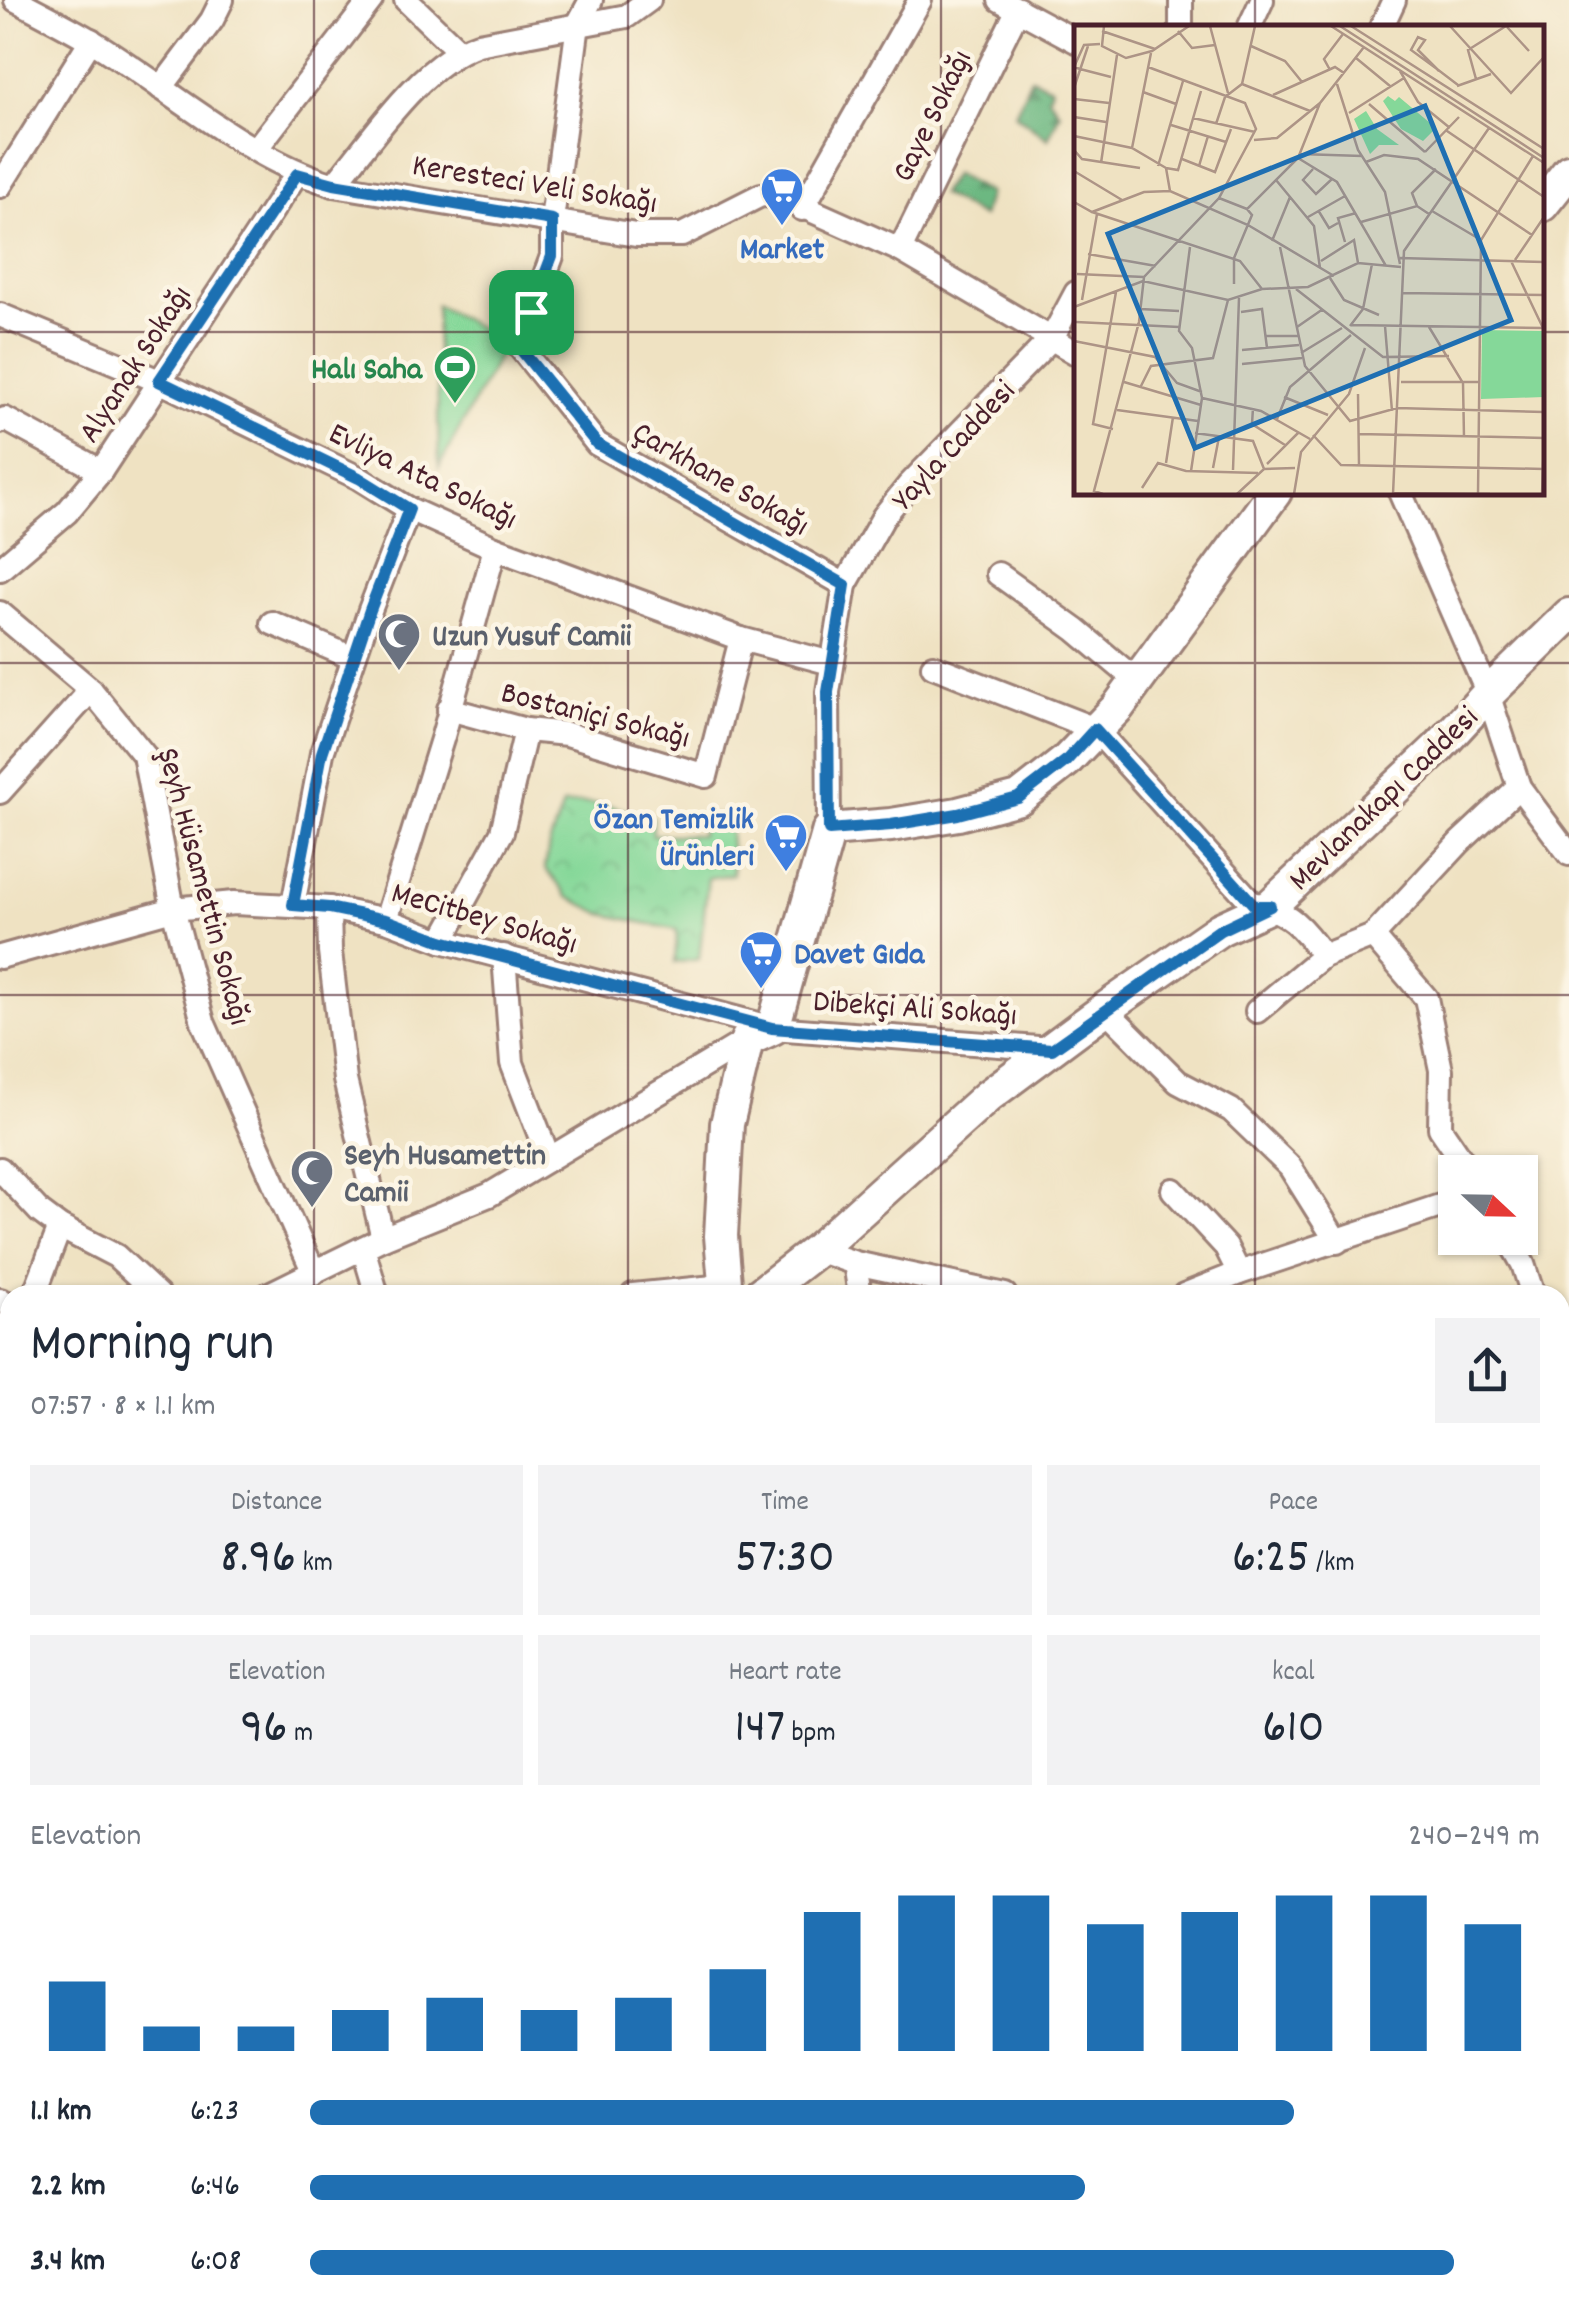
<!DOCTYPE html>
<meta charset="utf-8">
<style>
:root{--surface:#fff;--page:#f2f2f3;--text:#1f2937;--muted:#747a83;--accent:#1f6fb2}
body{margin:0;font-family:Dekko,sans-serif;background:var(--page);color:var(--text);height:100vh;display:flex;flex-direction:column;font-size:38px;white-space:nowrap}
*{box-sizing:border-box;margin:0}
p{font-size:32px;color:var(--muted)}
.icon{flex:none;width:55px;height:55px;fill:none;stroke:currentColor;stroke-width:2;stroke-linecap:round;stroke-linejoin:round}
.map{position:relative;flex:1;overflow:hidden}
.details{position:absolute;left:0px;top:1285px;width:1570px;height:1038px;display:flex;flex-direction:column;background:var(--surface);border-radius:30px 30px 0 0;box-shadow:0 2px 8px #0004}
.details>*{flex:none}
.needle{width:65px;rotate:112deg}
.fabs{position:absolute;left:1438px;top:1155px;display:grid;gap:20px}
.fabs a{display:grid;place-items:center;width:100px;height:100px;border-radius:0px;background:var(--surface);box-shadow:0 2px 8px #0004;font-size:50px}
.pin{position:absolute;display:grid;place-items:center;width:85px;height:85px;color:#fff;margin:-42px;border-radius:20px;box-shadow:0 5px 15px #0006}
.round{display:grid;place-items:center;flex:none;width:105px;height:105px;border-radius:0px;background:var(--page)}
.summary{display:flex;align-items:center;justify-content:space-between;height:170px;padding:0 30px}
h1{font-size:55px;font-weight:600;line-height:75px}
.figures{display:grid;grid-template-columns:repeat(3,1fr);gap:15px;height:170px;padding:10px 30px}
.figures div{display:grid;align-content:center;border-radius:0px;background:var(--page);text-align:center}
.figures b{font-size:50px;font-weight:600}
.figures small{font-size:28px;font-weight:400}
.figures p{font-size:28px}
.chart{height:280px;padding:20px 30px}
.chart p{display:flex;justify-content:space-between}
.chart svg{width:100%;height:180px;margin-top:10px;stroke:var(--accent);stroke-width:6}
ul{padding:0 30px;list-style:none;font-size:32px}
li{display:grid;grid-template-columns:160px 120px 1fr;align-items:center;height:75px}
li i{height:25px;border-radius:12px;background:var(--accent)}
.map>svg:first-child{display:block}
.green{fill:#85d899;stroke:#687c62;stroke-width:2.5}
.forest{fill:url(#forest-firs);stroke:#5b6c56;stroke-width:2.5}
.park{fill:url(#park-crowns);stroke:#687c62;stroke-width:2.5}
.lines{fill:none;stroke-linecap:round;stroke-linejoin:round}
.lane-casing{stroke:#9c8076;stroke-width:16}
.street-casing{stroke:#9c8076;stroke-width:28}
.secondary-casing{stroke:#9c8076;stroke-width:38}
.path{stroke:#9c8076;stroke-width:4;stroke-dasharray:8 8;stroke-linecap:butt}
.lane{stroke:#fff;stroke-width:11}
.street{stroke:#fff;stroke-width:22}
.secondary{stroke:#fff;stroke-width:32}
.route-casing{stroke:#fff;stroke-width:20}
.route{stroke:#1f6fb2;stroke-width:12}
.grid{fill:none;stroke:#4a1f2b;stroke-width:2.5;stroke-opacity:0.55}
.labels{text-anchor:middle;stroke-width:9;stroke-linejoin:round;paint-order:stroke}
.street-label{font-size:32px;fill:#4a1f2b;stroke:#fcf5e5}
.shop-label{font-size:32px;font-weight:bold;fill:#366cbe;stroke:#fcf5e5}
.leisure-label{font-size:32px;font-weight:bold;fill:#27864d;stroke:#fcf5e5;text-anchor:end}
.worship-label{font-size:32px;font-weight:bold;fill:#5b616d;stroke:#fcf5e5;text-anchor:start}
.inset-road{fill:none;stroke:#ad9486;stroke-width:2.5}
.view{fill:#1f6fb2;fill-opacity:0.15;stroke:#1f6fb2;stroke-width:5}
.inset-edge{fill:none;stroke:#4a1f2b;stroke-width:5}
</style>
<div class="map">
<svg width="1569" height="2322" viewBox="0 0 1569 2322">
<defs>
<pattern id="forest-firs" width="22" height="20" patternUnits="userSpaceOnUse" patternTransform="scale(2.5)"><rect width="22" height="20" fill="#6cb881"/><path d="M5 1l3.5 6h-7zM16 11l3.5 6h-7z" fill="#5b956a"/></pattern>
<pattern id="park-crowns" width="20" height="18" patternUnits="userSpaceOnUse" patternTransform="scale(2.5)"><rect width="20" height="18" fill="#85d899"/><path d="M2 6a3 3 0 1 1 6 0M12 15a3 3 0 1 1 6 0" fill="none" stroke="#74b984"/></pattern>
</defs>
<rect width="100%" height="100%" fill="#fcf5e5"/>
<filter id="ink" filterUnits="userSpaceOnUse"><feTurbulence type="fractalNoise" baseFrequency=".01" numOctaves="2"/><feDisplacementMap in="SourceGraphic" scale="20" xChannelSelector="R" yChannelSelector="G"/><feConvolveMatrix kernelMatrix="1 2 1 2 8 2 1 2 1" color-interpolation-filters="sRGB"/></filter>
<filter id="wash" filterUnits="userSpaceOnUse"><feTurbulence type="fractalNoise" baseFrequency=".0048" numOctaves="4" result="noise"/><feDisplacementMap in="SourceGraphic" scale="40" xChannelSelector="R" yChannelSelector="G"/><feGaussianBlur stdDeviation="2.25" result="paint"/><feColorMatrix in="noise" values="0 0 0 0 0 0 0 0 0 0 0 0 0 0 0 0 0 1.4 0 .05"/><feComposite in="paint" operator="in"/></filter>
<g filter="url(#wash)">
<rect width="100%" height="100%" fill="#efe2c2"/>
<g class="green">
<polygon points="436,305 506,342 439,467"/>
<polygon points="1569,1858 1569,1956 1560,1959 1560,1861"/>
<polygon points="1569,2099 1569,2219 1560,2226 1560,2102"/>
<polygon points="1392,2313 1392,2312 1444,2313 1427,2322 1395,2322"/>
</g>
<g class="forest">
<polygon points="1031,78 1051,87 1048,97 1060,113 1048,139 1015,114"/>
<polygon points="954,174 989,193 982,217 940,194"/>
</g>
<polygon class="park" points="580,803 602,804 653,817 653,835 701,835 701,815 729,815 733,874 708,878 699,959 675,963 677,930 603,914 568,897 545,868 549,845 563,805"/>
</g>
<g filter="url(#ink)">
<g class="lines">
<g class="lane-casing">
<g id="lane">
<polyline points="0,2281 10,2285"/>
<polyline points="62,2312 69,2322"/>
</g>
</g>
<g class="street-casing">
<g id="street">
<path d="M16,0C41,13 66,26 90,40C171,89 243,157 334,185L636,235H682L761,195L779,196L900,250L1076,353"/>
<polyline points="406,0 458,50"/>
<polyline points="591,0 578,24 552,220 552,256 519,346 597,444 845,585"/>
<polyline points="1000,0 1076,41"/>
<polyline points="1181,28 1181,0"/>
<polyline points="1249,28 1262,0"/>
<polyline points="1381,28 1394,0"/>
<polyline points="161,88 212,20 222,0"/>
<polyline points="256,149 371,0"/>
<path d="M334,185C372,139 421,63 478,44L627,16L649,0"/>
<polyline points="0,186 91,40"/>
<polyline points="802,209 920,0"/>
<polyline points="900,250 1018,9"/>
<polyline points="0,315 159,381 359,478 409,509 495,548 741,639 831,663"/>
<polyline points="0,422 5,419 101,471"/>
<polyline points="1400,492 1488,694 1519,787 1569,854"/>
<polyline points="0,569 67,512 101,471 297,173"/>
<polyline points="998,574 1076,630 1138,682"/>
<polyline points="0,613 91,690 144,755 173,909 203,1022 314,1273"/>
<polyline points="272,623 353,658"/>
<path d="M933,666L1095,729L1255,906C1286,906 1307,933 1323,956"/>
<polyline points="449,709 526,730 567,734 706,776 741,639"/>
<polyline points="0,792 91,690"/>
<polyline points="829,830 828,692 845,585 884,516 909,485 1052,338 1076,293"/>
<polyline points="293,905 322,753 370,610 409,509"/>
<polyline points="329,908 330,952 345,1080 383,1238"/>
<polyline points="386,920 443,736 495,548"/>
<polyline points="1373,936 1460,842 1519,787"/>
<polyline points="442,941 502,832 526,730"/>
<polyline points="504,956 512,1063 549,1159"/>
<polyline points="0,957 173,909 234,903 329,908 386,920 442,941 773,1028 1052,1049"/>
<polyline points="1105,1009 1178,1082 1231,1110 1290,1167 1337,1242"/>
<polyline points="1257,1011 1323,956 1373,936 1426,998 1441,1070 1440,1128 1470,1172"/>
<polyline points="0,1169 40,1212 60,1227 116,1256 158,1295"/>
<polyline points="1173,1190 1226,1247 1239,1273"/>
<polyline points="1508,1238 1523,1264 1533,1295"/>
<polyline points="363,1248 377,1295"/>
<polyline points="817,1250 855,1263 1005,1295"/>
<polyline points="855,1263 860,1295"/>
<polyline points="34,1295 60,1227"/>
<polyline points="267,1295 383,1238 489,1195 747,1040"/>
<polyline points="633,1295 724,1286"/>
<polyline points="1184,1295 1239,1273 1455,1201"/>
<polyline points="0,1300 10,1304"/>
<polyline points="1560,1375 1564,1387 1569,1389"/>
<polyline points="0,1382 10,1357"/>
<polyline points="1560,1472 1569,1452"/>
<polyline points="0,1664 10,1639"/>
<polyline points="1560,1791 1569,1792"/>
<polyline points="0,1829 10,1827"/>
<polyline points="0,1968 10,1972"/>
<polyline points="1560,2035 1569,2031"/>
<polyline points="0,2096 10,2101"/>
<polyline points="0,2191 10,2168"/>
<polyline points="505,2312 529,2322"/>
<polyline points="1325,2312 1328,2322"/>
<polyline points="183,2322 187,2312"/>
<polyline points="599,2322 612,2312"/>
<polyline points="989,2322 1002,2312"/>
<polyline points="1555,2322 1569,2314"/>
</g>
</g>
<g class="secondary-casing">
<g id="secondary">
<polyline points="1542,205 1569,171"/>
<polyline points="726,1295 721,1236 727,1124 747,1040 773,1028 829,830 891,825 958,814 1019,798 1066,761 1118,707 1275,492"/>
<polyline points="759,1295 817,1250 988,1096 1105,1009 1220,929 1270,906 1439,747 1488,694 1569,615"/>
<polyline points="0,1512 10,1517"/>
<polyline points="1027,2312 1033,2322"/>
<polyline points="434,2322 438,2312"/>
</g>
</g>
<polyline class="path" points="0,2129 0,2133"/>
<use href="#lane" class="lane"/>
<use href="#street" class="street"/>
<use href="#secondary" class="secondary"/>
</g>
</g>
<g class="lines" filter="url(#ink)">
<g class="route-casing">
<polygon id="route" points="297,174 334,184 552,220 552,256 518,346 597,444 845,585 828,692 829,830 891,825 958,814 1018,798 1066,761 1095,729 1255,906 1270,906 1220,930 1052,1049 772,1028 442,941 386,920 329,908 293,905 322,753 370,610 409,509 359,478 159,381"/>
</g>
<use href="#route" class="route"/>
</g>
<path class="grid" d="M314,0V1295M628,0V1295M941,0V1295M1255,0V28M0,332H1076M1542,332H1569M1255,492V1295M0,663H1569M0,995H1569M0,1327H10M1560,1327H1569M0,1659H10M1560,1659H1569M0,1990H10M1560,1990H1569M314,2312V2322M628,2312V2322M941,2312V2322M1255,2312V2322"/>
<defs>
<g id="supermarket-pin" transform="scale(2.25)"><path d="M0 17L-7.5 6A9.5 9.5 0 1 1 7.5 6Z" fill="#3f7fe0" stroke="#fcf5e5"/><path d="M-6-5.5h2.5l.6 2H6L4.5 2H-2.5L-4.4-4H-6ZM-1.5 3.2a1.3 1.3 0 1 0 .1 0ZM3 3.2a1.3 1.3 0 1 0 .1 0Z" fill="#fff"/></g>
<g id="stadium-pin" transform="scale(2.25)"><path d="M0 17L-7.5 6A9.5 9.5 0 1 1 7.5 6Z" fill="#2e9e5b" stroke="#fcf5e5"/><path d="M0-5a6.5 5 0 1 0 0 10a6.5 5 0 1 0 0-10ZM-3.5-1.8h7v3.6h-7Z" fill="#fff"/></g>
<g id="mosque-pin" transform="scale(2.25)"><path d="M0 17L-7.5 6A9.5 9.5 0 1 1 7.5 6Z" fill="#6b7280" stroke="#fcf5e5"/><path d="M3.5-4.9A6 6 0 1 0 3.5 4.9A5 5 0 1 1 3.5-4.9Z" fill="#fff"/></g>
</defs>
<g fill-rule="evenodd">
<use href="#supermarket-pin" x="782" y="189"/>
<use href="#stadium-pin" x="455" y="367"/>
<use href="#mosque-pin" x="399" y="634"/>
<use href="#supermarket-pin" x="786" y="835"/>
<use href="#supermarket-pin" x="761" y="952"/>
<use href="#mosque-pin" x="312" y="1171"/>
</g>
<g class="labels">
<g class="street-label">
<text transform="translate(930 115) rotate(-64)" y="11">Gaye Sokağı</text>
<text transform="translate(535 182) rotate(9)" y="11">Keresteci Veli Sokağı</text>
<text transform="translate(133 363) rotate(-57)" y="11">Alyanak Sokağı</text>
<text transform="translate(952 444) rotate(-47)" y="11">Yayla Caddesi</text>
<text transform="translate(424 474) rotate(26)" y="11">Evliya Ata Sokağı</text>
<text transform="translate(722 477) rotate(30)" y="11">Çarkhane Sokağı</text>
<text transform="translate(596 713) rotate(14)" y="11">Bostaniçi Sokağı</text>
<text transform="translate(1382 797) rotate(-44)" y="11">Mevlanakapı Caddesi</text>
<text transform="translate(206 886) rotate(75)" y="11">Şeyh Hüsamettin Sokağı</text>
<text transform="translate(485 916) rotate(16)" y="11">Meсitbey Sokağı</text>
<text transform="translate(915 1006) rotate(4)" y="11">Dibekçi Ali Sokağı</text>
</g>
<g class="shop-label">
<text x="782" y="258">Market</text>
<text x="754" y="828" text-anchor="end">Özan Temizlik<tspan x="754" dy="37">Ürünleri</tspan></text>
<text x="794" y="963" text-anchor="start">Davet Gıda</text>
</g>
<g class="leisure-label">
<text x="422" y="378">Halı Saha</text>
</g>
<g class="worship-label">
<text x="432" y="645">Uzun Yusuf Camii</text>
<text x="344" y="1164">Seyh Husamettin<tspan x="344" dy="37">Camii</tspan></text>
</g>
</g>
<g transform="translate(1074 25)">
<rect width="470" height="470" fill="#efe2c2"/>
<path d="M314,71L321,76L325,72L362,103L349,116L327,104L309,76ZM292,86L303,104L325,120H305L296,129L280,94Z" fill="#85d899"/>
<path d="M408,305L470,306V372L407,374Z" fill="#85d899"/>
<path class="inset-road" d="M30,1L28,21L52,33L78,26L115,1M136,1L154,68M257,1L470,138M266,1L470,133M277,1L470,124M376,1L437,68L470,32M433,2L455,26M28,6L81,24M104,6L118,23L141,20M177,21L211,36L228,57M282,33L316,61M6,44L0,42L10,20L26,19M6,44L37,52M256,45L250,34L269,9M326,46L344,77L376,103M365,46L344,25L351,15L344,12L337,25L363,44L384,60M402,54L394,25L432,1M168,59L181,1M263,59L284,125L311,167L326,239M383,61L417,49M0,63L14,21M69,67L102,79M199,70L261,42L270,48M0,74L35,78M295,79L351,127M275,88L330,53M0,92L32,97M119,93L181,107M142,99L151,72L168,59L236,86M97,100L152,117M373,106L470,172M0,111L58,123L92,143M180,115L203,113L246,78L290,22M58,123L77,28M0,125L8,134L66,143M351,127L385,92M226,129L288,131M224,133L263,157L312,241M108,134L141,147L157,104M292,137L310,130L344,134L458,210M27,138L43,30M84,141L109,56M125,141L134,111M239,144L229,155L242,169L258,154M0,146L48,175M202,155L240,201L246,243M96,166L92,143L104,145L127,66M145,173L173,184M0,177L18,187L70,167L96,166L174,200L260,251M343,181L338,168L362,144M244,185L255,203L264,198M358,186L407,215M18,187L166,236L188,264M234,192L271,171M287,197L343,181L355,189M198,216L216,172M271,217L264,193L282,188M116,222L105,306L118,323L128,373L117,446M206,222L231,341L276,396L323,383L470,387M14,229L82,241M326,233L470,237M441,235L470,192M247,236L280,215L284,238M437,236L469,303M3,249L70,252M256,253L270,275L305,290M160,259V233L178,190L173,184L224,133L246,78M222,264L309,332L375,331M328,268L470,270M8,275L23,189M0,282L69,256L154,275L188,264L234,262L284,238L327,242M66,284L105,286M167,287L188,284L193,323M2,297L105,302M277,300L470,303M276,301L289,284L298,239M311,301L318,386M223,302L249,284M355,302L389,358L390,412M191,311H225M0,316L81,332L103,358L128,367M168,325L225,320M227,328L268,303M168,339L228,333M50,357L127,380M327,357H406M67,361L77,341L139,333L154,275M284,369L285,440M210,372L254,390M128,373L187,386L236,414M179,383L178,399L211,420M43,385L124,396M203,394L216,362L277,310M39,404L19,399L42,267M121,408L179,416L190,444M285,409L470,413L468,469M239,410L267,440L470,444M92,438L99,392M193,439L225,407M139,443L145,412M159,445L165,273M68,463L84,438L112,446L184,448M319,468L416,469M29,469L20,466L65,297L70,252L145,173L182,104L171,78L74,42M163,469L190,444L221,443M220,469L227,427L275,369L291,323M319,469L330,226L415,103M404,469L407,215L459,131"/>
<path class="view" d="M351,81L437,295L121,423L34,209Z"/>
<rect width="470" height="470" class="inset-edge"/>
</g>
</svg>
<div class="fabs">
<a><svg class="needle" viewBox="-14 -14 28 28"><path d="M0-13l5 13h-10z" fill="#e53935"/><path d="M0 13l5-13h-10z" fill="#747a83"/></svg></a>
</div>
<div class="pin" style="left:531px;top:312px;background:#1e9e55"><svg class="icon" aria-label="arrive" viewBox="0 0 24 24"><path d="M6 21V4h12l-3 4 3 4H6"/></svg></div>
<section class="details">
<div class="summary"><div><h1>Morning run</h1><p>07:57 · 8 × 1.1 km</p></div><a class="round"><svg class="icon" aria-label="share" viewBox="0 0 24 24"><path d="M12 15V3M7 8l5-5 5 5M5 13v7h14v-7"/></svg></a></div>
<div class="figures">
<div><p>Distance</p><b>8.96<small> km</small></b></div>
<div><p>Time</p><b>57:30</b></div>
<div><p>Pace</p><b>6:25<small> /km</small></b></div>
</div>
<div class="figures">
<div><p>Elevation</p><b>96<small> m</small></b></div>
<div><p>Heart rate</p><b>147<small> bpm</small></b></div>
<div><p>kcal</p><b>610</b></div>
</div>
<div class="chart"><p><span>Elevation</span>240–249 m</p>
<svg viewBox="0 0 160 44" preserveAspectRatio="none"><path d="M5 44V27M15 44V38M25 44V38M35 44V34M45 44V31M55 44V34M65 44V31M75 44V24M85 44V10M95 44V6M105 44V6M115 44V13M125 44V10M135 44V6M145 44V6M155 44V13"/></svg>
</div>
<ul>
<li><b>1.1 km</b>6:23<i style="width:80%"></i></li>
<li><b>2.2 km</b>6:46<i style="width:63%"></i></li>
<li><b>3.4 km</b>6:08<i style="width:93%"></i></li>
</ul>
</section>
</div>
